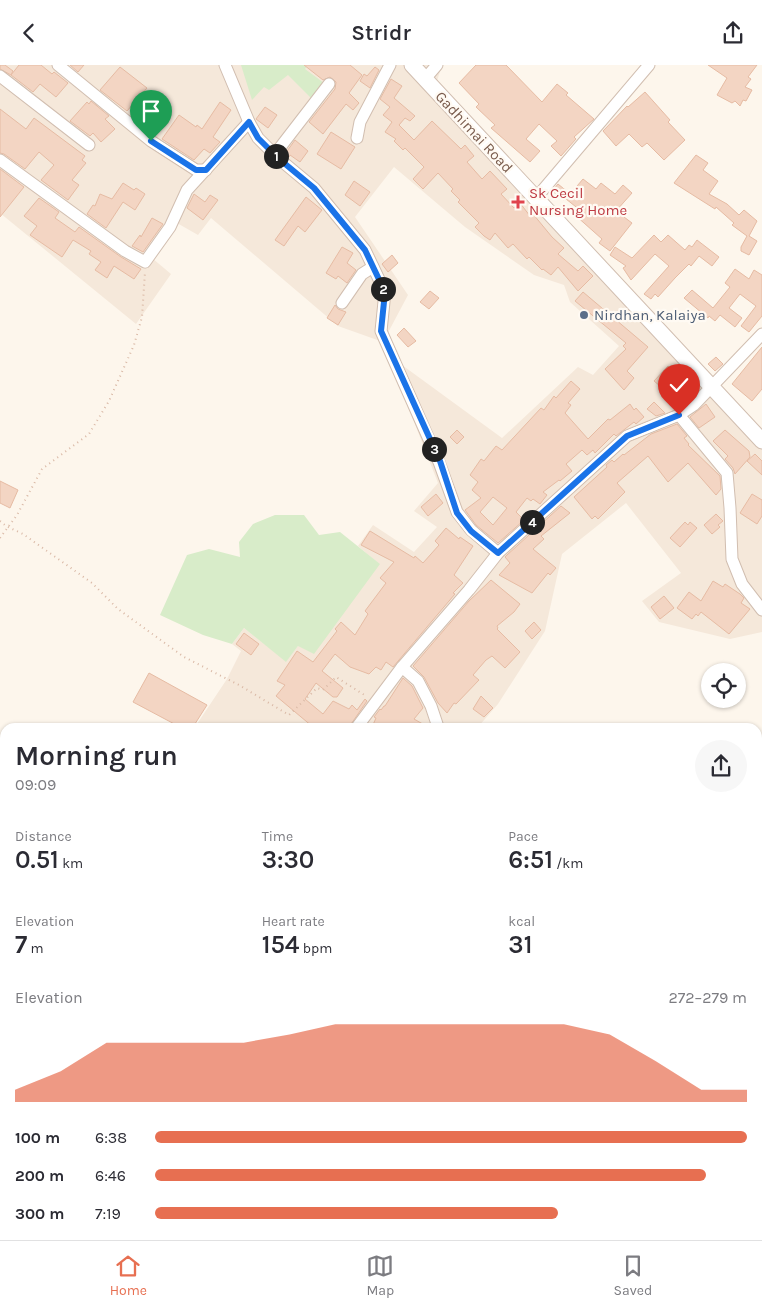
<!DOCTYPE html>
<meta charset="utf-8">
<style>
:root{--surface:#fff;--page:#f7f7f7;--text:#2b2b33;--muted:#7c7c81;--line:#e1e1e2;--accent:#e76f51}
body{margin:0;font-family:Karla,sans-serif;background:var(--page);color:var(--text);height:100vh;display:flex;flex-direction:column;font-size:19px;white-space:nowrap}
*{box-sizing:border-box;margin:0}
p{font-size:16px;color:var(--muted)}
.icon{flex:none;width:28px;height:28px;fill:none;stroke:currentColor;stroke-width:2;stroke-linecap:round;stroke-linejoin:round}
.map{position:relative;flex:1;overflow:hidden}
.drawer{position:absolute;left:0px;top:658px;width:762px;height:518px;display:flex;flex-direction:column;background:var(--surface);border-radius:15px 15px 0 0;box-shadow:0 1px 4px #0004}
.drawer>*{flex:none}
.buttons{position:absolute;left:701px;top:598px;display:grid;gap:10px}
.buttons a{display:grid;place-items:center;width:45px;height:45px;border-radius:50%;background:var(--surface);box-shadow:0 1px 4px #0004;font-size:25px}
.pin{position:absolute;display:grid;place-items:center;width:42px;height:42px;color:#fff;margin:-51px -21px;border-radius:50% 50% 50% 0;rotate:-45deg;box-shadow:0 0 5px #0007}
.pin .icon{rotate:45deg}
.km{position:absolute;width:25px;height:25px;margin:-12px;border-radius:50%;background:#222;color:#fff;font-size:14px;line-height:25px;text-align:center}
.round{display:grid;place-items:center;flex:none;width:52px;height:52px;border-radius:26px;background:var(--page)}
.summary{display:flex;align-items:center;justify-content:space-between;height:85px;padding:0 15px}
h1{font-size:28px;font-weight:600;line-height:38px}
.figures{display:grid;grid-template-columns:repeat(3,1fr);gap:8px;height:85px;padding:5px 15px}
.figures div{display:grid;align-content:center}
.figures b{font-size:25px;font-weight:600}
.figures small{font-size:14px;font-weight:400}
.figures p{font-size:14px}
.chart{height:140px;padding:10px 15px}
.chart p{display:flex;justify-content:space-between}
.chart svg{width:100%;height:90px;margin-top:5px;fill:var(--accent);opacity:.7}
ul{padding:0 15px;list-style:none;font-size:16px}
li{display:grid;grid-template-columns:80px 60px 1fr;align-items:center;height:38px}
li i{height:12px;border-radius:6px;background:var(--accent)}
header{display:flex;justify-content:space-between;align-items:center;height:65px;padding:0 15px;background:var(--surface);font-size:22px;font-weight:600}
.tabs{display:flex;justify-content:space-around;align-items:center;height:70px;border-top:1px solid var(--line);background:var(--surface);font-size:14px;color:var(--muted)}
.tabs a{display:grid;justify-items:center;gap:2px}
.tabs .current{color:var(--accent)}
.map>svg:first-child{display:block}
.residential{fill:#f5e8da}
.green{fill:#d8ecc9}
.building{fill:#f3d5c3;stroke:#e6bba3;fill-rule:evenodd}
.lines{fill:none;stroke-linecap:round;stroke-linejoin:round}
.minor-casing{stroke:#d1beb0;stroke-width:13}
.tertiary-casing{stroke:#d1beb0;stroke-width:17}
.path{stroke:#d9b8a5;stroke-width:2;stroke-dasharray:1 4;stroke-linecap:butt}
.minor{stroke:#fff;stroke-width:11}
.tertiary{stroke:#fff;stroke-width:15}
.route-casing{stroke:#fff;stroke-width:10}
.route{stroke:#1a73e8;stroke-width:6}
.health-dot{fill:#e0444e;stroke:#fffaf3;stroke-width:2}
.service-dot{fill:#5c6f8a;stroke:#fffaf3;stroke-width:2}
.labels{text-anchor:middle;stroke-width:4.5;stroke-linejoin:round;paint-order:stroke}
.street-label{font-size:15px;fill:#7a5c4d;stroke:#fffaf3}
.health-label{font-size:15px;fill:#be3a42;stroke:#fffaf3;text-anchor:start}
.service-label{font-size:15px;fill:#4e5e75;stroke:#fffaf3;text-anchor:start}
</style>
<header><svg class="icon" aria-label="back" viewBox="0 0 24 24"><path d="M15 5l-7 7 7 7"/></svg>Stridr<svg class="icon" aria-label="share" viewBox="0 0 24 24"><path d="M12 15V3M7 8l5-5 5 5M5 13v7h14v-7"/></svg></header>
<div class="map">
<svg width="762" height="1175" viewBox="0 0 762 1175">
<rect width="100%" height="100%" fill="#fdf6ec"/>
<g class="residential">
<polygon points="0,0 442,0 432,32 602,208 762,384 762,567 730,574 659,557 642,536 681,508 626,438 562,489 545,566 498,639 478,662 195,662 227,614 241,586 232,579 244,563 286,596 298,581 379,499 358,481 373,460 414,487 437,462 414,446 438,418 393,303 402,300 502,373 578,302 593,310 619,281 570,237 564,220 534,210 465,162 394,102 355,152 408,230 383,277 338,261 211,153 198,170 177,158 152,193 171,209 136,259 0,148"/>
<polygon points="0,752 5,753 5,776 0,794"/>
</g>
<g class="green">
<polygon points="241,0 308,0 305,4 324,18 313,35 288,10 269,25 264,22 252,35"/>
<polygon points="275,450 304,450 319,470 340,467 380,499 314,589 298,581 286,597 244,563 232,579 203,570 160,550 187,490 209,484 240,492 239,477 253,459"/>
</g>
<g class="building">
<polygon points="0,0 5,0 13,6 11,10 0,4"/>
<polygon points="19,0 41,0 52,9 54,7 68,18 56,32 40,19 33,27 11,10"/>
<polygon points="70,0 84,0 78,7"/>
<polygon points="304,0 350,0 362,10 349,28 359,38 353,45 346,39 323,69 309,57 335,24 336,17 330,12 323,15"/>
<polygon points="476,0 506,0 542,37 557,19 568,28 566,30 594,54 574,72 576,74 561,91 551,81 557,76 539,59 526,74 540,86 530,97 491,63 495,60 476,42 479,39 459,18"/>
<polygon points="708,0 757,0 748,12 751,14 745,22 752,25 746,36 743,35 740,41 735,36 732,38 717,30 727,13"/>
<polygon points="120,2 147,23 127,46 100,25"/>
<polygon points="375,2 379,5 370,23 360,16 364,9 367,11"/>
<polygon points="391,14 402,21 394,33 415,51 410,56 405,53 399,60 414,75 432,56 461,84 465,80 474,91 467,97 482,114 490,106 507,124 501,129 514,143 520,138 530,151 533,149 552,172 564,183 558,189 578,206 583,201 593,211 578,226 558,202 551,210 543,204 542,205 529,192 527,194 513,179 508,183 495,168 490,175 484,171 475,162 479,158 458,137 460,135 451,126 453,124 438,108 423,124 413,114 424,102 405,83 403,85 394,76 396,74 385,67 392,57 383,50 390,42 380,34"/>
<polygon points="645,27 670,55 668,57 685,75 664,95 647,78 642,82 629,69 616,81 603,66 627,41 628,42"/>
<polygon points="91,36 109,51 105,54 115,64 101,77 93,68 90,71 70,56 87,37 89,39"/>
<polygon points="220,37 231,45 213,72 220,77 210,88 204,84 194,95 162,74 179,50 196,62 197,60 202,64"/>
<polygon points="265,42 277,50 268,63 256,54"/>
<polygon points="0,44 26,64 34,53 85,91 82,95 86,98 72,115 79,120 68,135 41,115 54,100 39,87 25,104 4,89 0,88"/>
<polygon points="331,67 355,82 341,104 317,89"/>
<polygon points="295,75 308,86 300,97 290,90 289,92 285,89"/>
<polygon points="696,90 708,98 703,105 718,116 709,129 727,139 739,150 744,145 757,156 749,171 757,176 749,190 741,186 741,182 747,171 732,160 734,158 716,142 715,144 674,118"/>
<polygon points="0,104 24,122 0,152"/>
<polygon points="583,114 596,124 601,118 615,129 623,120 632,128 616,146 632,158 610,186 599,178 602,174 575,150 580,145 566,134"/>
<polygon points="354,116 370,127 360,141 345,130"/>
<polygon points="123,118 134,125 136,123 145,129 135,145 123,137 106,163 87,149 93,140 95,141 100,129 112,134"/>
<polygon points="558,119 569,128 564,135 552,126"/>
<polygon points="194,129 205,137 210,130 218,135 203,155 187,143"/>
<polygon points="306,132 322,145 305,167 298,161 284,181 275,175"/>
<polygon points="39,133 59,147 55,153 75,167 79,162 121,192 141,204 134,214 114,201 107,213 95,205 101,197 89,189 91,186 73,175 62,192 30,170 37,161 24,151"/>
<polygon points="152,153 163,159 143,187 132,181 140,170 141,172"/>
<polygon points="654,170 661,177 668,170 685,185 689,180 692,182 697,175 719,192 712,201 699,191 691,201 689,199 675,213 658,232 655,229 651,234 644,229 669,201 655,189 631,215 623,203 626,201 610,190 615,182 632,193"/>
<polygon points="342,182 353,188 347,198 356,205 347,218 338,211 336,214 326,208"/>
<polygon points="392,190 398,198 388,207 382,199"/>
<polygon points="735,204 749,214 754,205 762,210 762,251 749,267 741,261 756,241 740,229 729,243 742,253 735,262 720,250 715,256 709,251 708,253 684,233 692,225 713,243 730,222 725,218"/>
<polygon points="430,226 439,233 429,244 420,237"/>
<polygon points="583,227 648,282 627,306 634,313 624,325 605,304 626,284 623,281 626,278 575,236"/>
<polygon points="335,240 338,244 346,247 338,260 327,253"/>
<polygon points="404,263 416,276 408,282 397,270"/>
<polygon points="762,282 762,324 752,336 732,319"/>
<polygon points="716,292 723,299 715,306 708,299"/>
<polygon points="668,301 679,311 666,326 654,316"/>
<path d="M571,316L580,324L568,338L571,340L565,348L588,374L608,354L610,355L630,339L634,345L636,343L644,352L636,359L634,357L616,371L614,369L595,388L593,385L587,390L582,385L566,399L572,406L560,416L559,415L543,427L547,430L540,439L533,434L531,436L527,433L516,447L524,455L498,478L476,460L465,445L481,433L472,425L478,417L470,410L481,394L484,396L496,381L502,385L541,343L544,345L554,331L556,333ZM493,432L507,443L493,460L480,447Z"/>
<polygon points="654,337 665,348 656,351 647,344"/>
<polygon points="706,339 715,352 699,363 690,352"/>
<polygon points="677,359 687,371 684,373 689,379 688,380 720,411 721,424 716,430 688,398 668,417 648,391 617,418 625,427 598,454 595,451 592,454 574,432 607,402 606,400 612,395 614,397 623,389 624,390 651,369"/>
<polygon points="457,365 464,372 457,379 450,372"/>
<polygon points="725,365 749,386 750,392 735,409 733,403 725,394 728,391 713,376"/>
<polygon points="755,389 762,396 762,410 747,396"/>
<polygon points="0,416 18,425 10,443 0,438"/>
<polygon points="436,429 443,438 428,451 421,442"/>
<polygon points="752,429 762,435 762,451 757,459 740,448"/>
<polygon points="561,441 570,448 541,471 544,474 533,484 556,503 550,510 548,508 532,528 499,510 510,498 505,492 507,490"/>
<polygon points="716,449 723,456 718,460 720,462 712,469 704,460"/>
<polygon points="685,457 688,460 690,457 697,463 680,482 670,473"/>
<polygon points="446,463 459,474 460,472 473,481 454,510 463,518 453,528 455,529 393,602 386,597 381,605 376,602 369,609 350,602 335,589 322,606 343,623 337,632 333,632 316,618 305,634 323,649 333,636 349,644 352,640 357,645 365,634 367,636 349,662 313,662 276,631 285,620 277,616 297,586 313,597 337,566 335,564 341,557 355,570 368,549 365,546 386,518 380,513 394,497 361,480 370,466 414,493 415,491 423,498 439,480 435,476"/>
<polygon points="491,515 520,539 514,547 497,561 498,563 497,564 520,587 505,603 492,591 486,595 473,610 479,615 456,639 454,638 447,648 438,638 424,612 413,601 469,536"/>
<polygon points="713,516 723,522 725,519 740,529 744,533 741,538 750,544 729,569 701,547 698,551 696,549 692,554 677,543 689,527 701,536"/>
<polygon points="664,531 674,543 660,554 651,542"/>
<polygon points="534,557 541,565 532,574 525,566"/>
<polygon points="244,568 259,579 251,590 236,579"/>
<polygon points="149,608 207,640 193,662 180,662 133,637"/>
<polygon points="403,613 412,621 423,643 414,654 428,662 372,662 376,653 374,652 380,644 381,645 384,641 385,641"/>
<polygon points="481,631 493,643 484,652 473,644"/>
</g>
<g class="lines">
<g class="minor-casing">
<g id="minor">
<polyline points="58,0 151,76 196,105 206,105"/>
<polyline points="225,0 249,57 258,73 278,93 314,123 365,185 385,227 381,266 439,397 457,447 471,465 498,488"/>
<polyline points="0,11 89,80"/>
<polyline points="425,14 437,0"/>
<polyline points="357,73 360,57 390,0"/>
<polyline points="275,89 329,19"/>
<polyline points="0,95 125,186 145,197 170,162 187,125 249,57"/>
<polyline points="536,133 649,0"/>
<polyline points="342,238 362,209 373,202"/>
<polyline points="679,350 727,408 730,443 732,494 742,519 762,545"/>
<polyline points="402,602 418,616 431,641 438,662"/>
<polyline points="357,662 402,602 469,525 498,488 627,371 679,350 694,340 762,269"/>
<polyline points="0,765 5,767"/>
<polyline points="0,991 5,993"/>
<polyline points="758,1055 762,1062"/>
</g>
</g>
<g class="tertiary-casing">
<polyline id="tertiary" points="412,0 762,376"/>
</g>
<g class="path">
<polyline points="0,456 6,461 23,469 92,518 118,544 184,592 239,620 289,650 317,623 323,625 336,612 366,631"/>
<polyline points="0,473 17,450 42,404 89,369 109,336 134,280 142,252 145,207"/>
<polyline points="0,1085 5,1074"/>
<path d="M484,1170C498,1173 515,1175 528,1170"/>
</g>
<use href="#minor" class="minor"/>
<use href="#tertiary" class="tertiary"/>
</g>
<g class="lines">
<g class="route-casing">
<polyline id="route" points="151,76 196,105 206,105 249,57 258,73 278,93 314,123 365,185 385,227 381,266 440,396 457,448 471,466 498,488 627,371 679,350"/>
</g>
<use href="#route" class="route"/>
</g>
<path class="health-dot" d="M515.5 129.5h5v5h5v5h-5v5h-5v-5h-5v-5h5z"/>
<circle class="service-dot" cx="584" cy="250" r="5"/>
<g class="labels">
<g class="street-label">
<text transform="translate(474 67) rotate(47)" y="5">Gadhimai Road</text>
</g>
<g class="health-label">
<text x="529" y="133">Sk Cecil<tspan x="529" dy="17">Nursing Home</tspan></text>
</g>
<g class="service-label">
<text x="594" y="255">Nirdhan, Kalaiya</text>
</g>
</g>
</svg>
<div class="buttons">
<a><svg class="icon" aria-label="locate" viewBox="0 0 24 24"><circle cx="12" cy="12" r="6"/><path d="M12 2v4M12 18v4M2 12h4M18 12h4"/></svg></a>
</div>
<div class="pin" style="left:151px;top:76px;background:#1e9e55"><svg class="icon" aria-label="arrive" viewBox="0 0 24 24"><path d="M6 21V4h12l-3 4 3 4H6"/></svg></div>
<div class="pin" style="left:679px;top:350px;background:#d93025"><svg class="icon" aria-label="check" viewBox="0 0 24 24"><path d="M5 12l5 5 9-10"/></svg></div>
<b class="km" style="left:276px;top:91px">1</b>
<b class="km" style="left:383px;top:224px">2</b>
<b class="km" style="left:434px;top:384px">3</b>
<b class="km" style="left:532px;top:457px">4</b>
<section class="drawer">
<div class="summary"><div><h1>Morning run</h1><p>09:09</p></div><a class="round"><svg class="icon" aria-label="share" viewBox="0 0 24 24"><path d="M12 15V3M7 8l5-5 5 5M5 13v7h14v-7"/></svg></a></div>
<div class="figures">
<div><p>Distance</p><b>0.51<small> km</small></b></div>
<div><p>Time</p><b>3:30</b></div>
<div><p>Pace</p><b>6:51<small> /km</small></b></div>
</div>
<div class="figures">
<div><p>Elevation</p><b>7<small> m</small></b></div>
<div><p>Heart rate</p><b>154<small> bpm</small></b></div>
<div><p>kcal</p><b>31</b></div>
</div>
<div class="chart"><p><span>Elevation</span>272–279 m</p>
<svg viewBox="0 0 160 44" preserveAspectRatio="none"><path d="M0 44V38L10 29L20 15L30 15L40 15L50 15L60 11L70 6L80 6L90 6L100 6L110 6L120 6L130 11L140 24L150 38L160 38V44z"/></svg>
</div>
<ul>
<li><b>100 m</b>6:38<i style="width:100%"></i></li>
<li><b>200 m</b>6:46<i style="width:93%"></i></li>
<li><b>300 m</b>7:19<i style="width:68%"></i></li>
</ul>
</section>
</div>
<nav class="tabs">
<a class="current"><svg class="icon" aria-label="home" viewBox="0 0 24 24"><path d="M3 11l9-7 9 7M6 9v11h12V9"/></svg>Home</a>
<a><svg class="icon" aria-label="map" viewBox="0 0 24 24"><path d="M3 6l6-2 6 2 6-2v14l-6 2-6-2-6 2zM9 4v14M15 6v14"/></svg>Map</a>
<a><svg class="icon" aria-label="saved" viewBox="0 0 24 24"><path d="M7 4h10v16l-5-4-5 4z"/></svg>Saved</a>
</nav>
